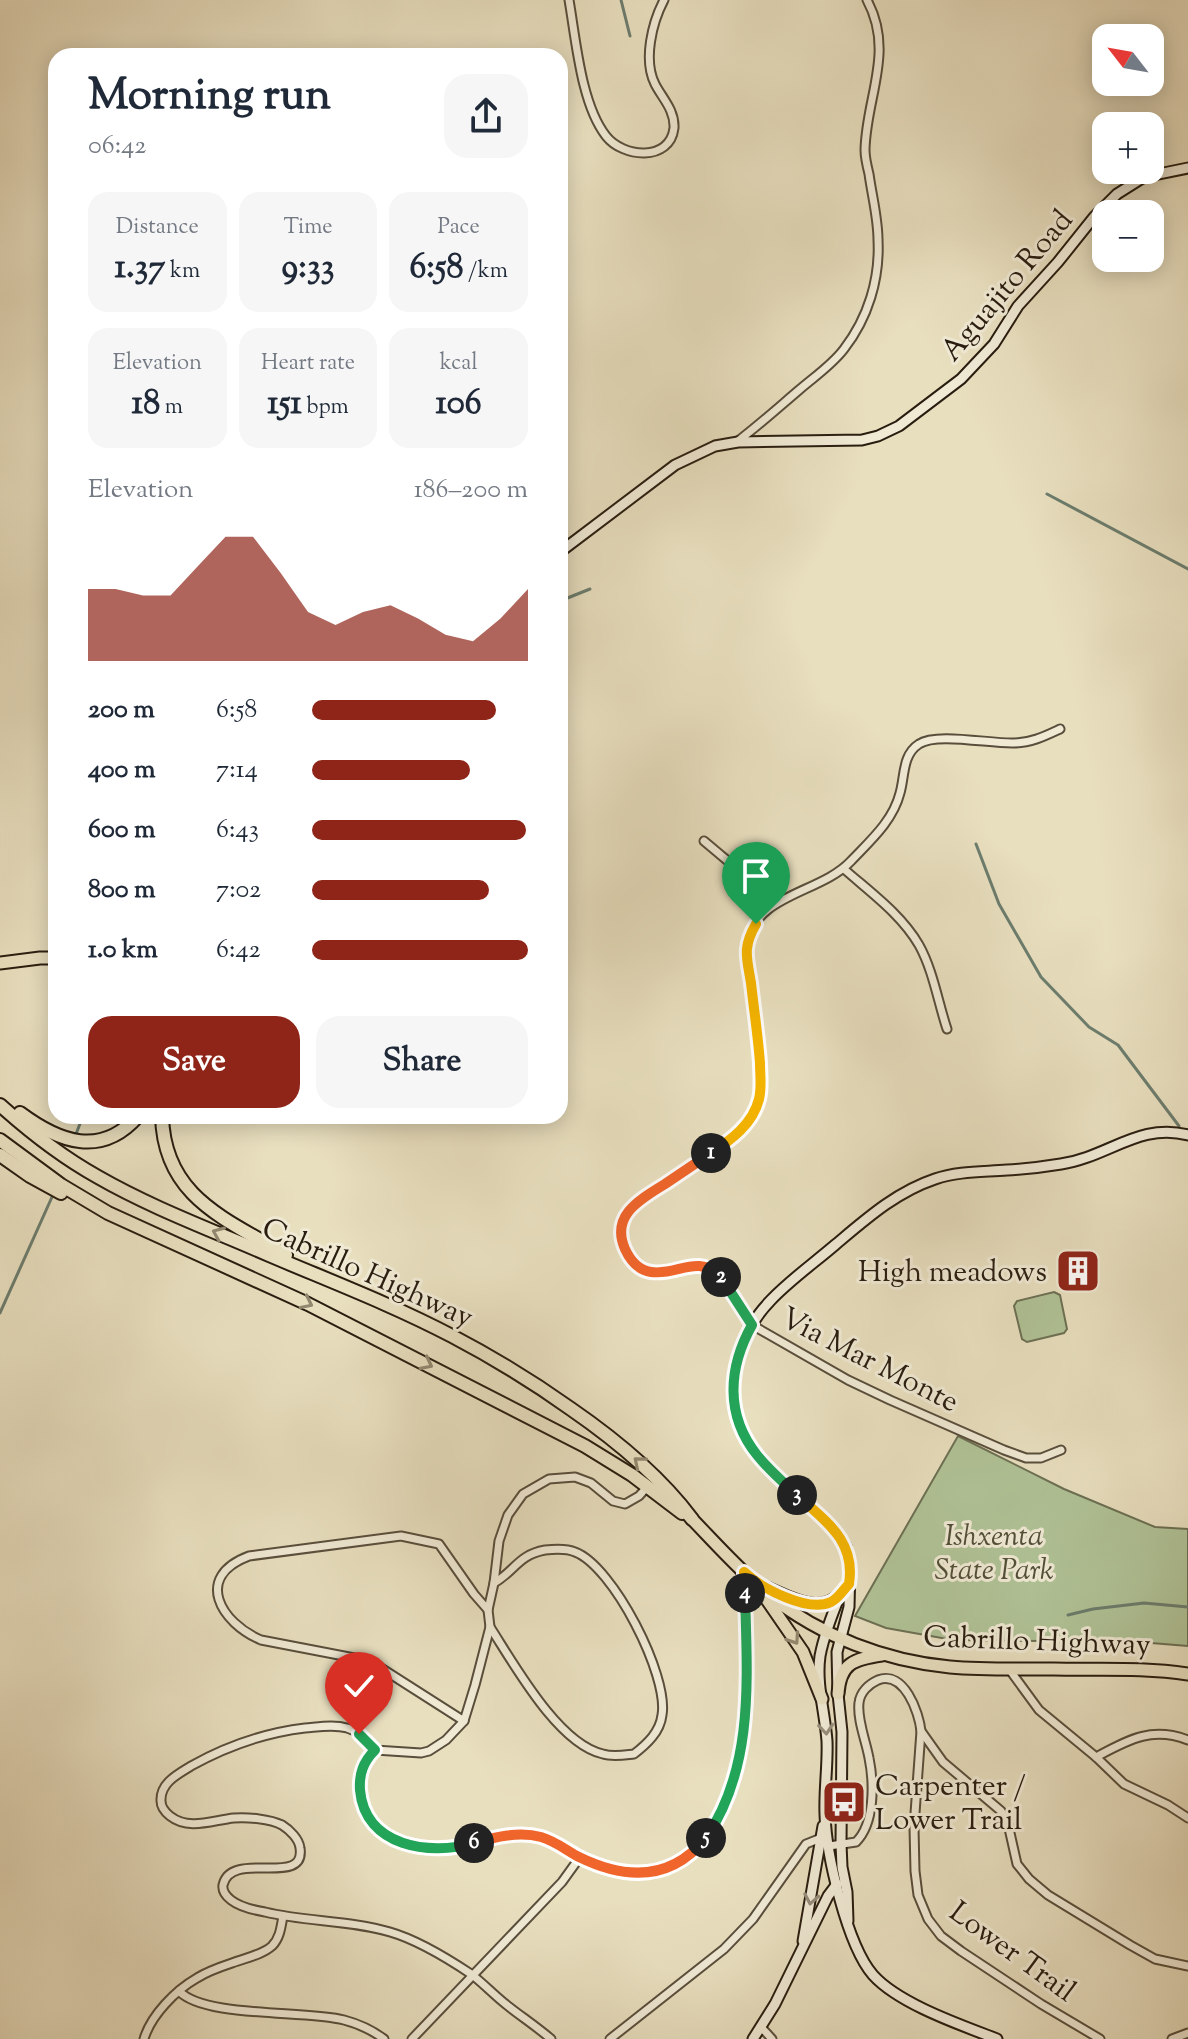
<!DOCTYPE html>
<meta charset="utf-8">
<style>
:root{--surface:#fff;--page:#f6f6f7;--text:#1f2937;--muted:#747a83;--accent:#8f2418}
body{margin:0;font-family:"Sorts Mill Goudy",serif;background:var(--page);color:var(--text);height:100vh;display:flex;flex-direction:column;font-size:30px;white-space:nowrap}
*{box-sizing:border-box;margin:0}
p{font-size:26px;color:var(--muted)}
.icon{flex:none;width:44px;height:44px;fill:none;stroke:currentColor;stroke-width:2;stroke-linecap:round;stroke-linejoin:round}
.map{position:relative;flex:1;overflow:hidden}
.side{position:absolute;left:48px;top:48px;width:520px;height:1076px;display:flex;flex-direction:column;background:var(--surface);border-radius:24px;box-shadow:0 4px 20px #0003}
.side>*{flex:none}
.needle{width:52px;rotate:301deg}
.tools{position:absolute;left:1092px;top:24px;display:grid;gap:16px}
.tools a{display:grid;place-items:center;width:72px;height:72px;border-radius:16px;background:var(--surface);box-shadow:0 4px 20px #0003;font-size:40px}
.pin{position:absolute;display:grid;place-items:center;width:68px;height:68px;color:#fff;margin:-82px -34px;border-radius:50% 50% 50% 0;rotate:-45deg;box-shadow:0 0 8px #0007}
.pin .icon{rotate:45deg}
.km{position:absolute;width:40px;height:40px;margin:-20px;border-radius:50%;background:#222;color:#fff;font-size:22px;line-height:40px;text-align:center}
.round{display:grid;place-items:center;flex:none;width:84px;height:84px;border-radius:24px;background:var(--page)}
.head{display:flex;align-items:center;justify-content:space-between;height:136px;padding:0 40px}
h1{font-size:44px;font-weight:800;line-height:60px}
.stats{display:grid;grid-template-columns:repeat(3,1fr);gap:12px;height:136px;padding:8px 40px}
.stats div{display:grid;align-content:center;border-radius:20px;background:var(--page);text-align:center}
.stats b{font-size:34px;font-weight:800}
.stats small{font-size:22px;font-weight:400}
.stats p{font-size:22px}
.chart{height:224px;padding:16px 40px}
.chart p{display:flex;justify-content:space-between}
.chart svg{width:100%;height:144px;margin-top:8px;fill:var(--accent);opacity:.7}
.action{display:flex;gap:16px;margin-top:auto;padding:16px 40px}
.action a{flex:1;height:92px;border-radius:24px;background:var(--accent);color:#fff;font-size:32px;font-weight:800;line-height:92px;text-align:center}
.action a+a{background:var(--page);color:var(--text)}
ul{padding:0 40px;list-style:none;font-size:26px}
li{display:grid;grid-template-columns:128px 96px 1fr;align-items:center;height:60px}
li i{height:20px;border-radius:10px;background:var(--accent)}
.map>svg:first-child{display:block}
.green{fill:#b0c397;stroke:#6c7054;stroke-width:2}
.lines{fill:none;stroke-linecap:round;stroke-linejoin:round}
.stream{stroke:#6c7d6e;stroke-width:3}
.street-casing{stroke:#594e3c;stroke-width:11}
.secondary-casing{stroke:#291d10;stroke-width:13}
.primary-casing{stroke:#291d10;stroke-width:15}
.highway-casing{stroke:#291d10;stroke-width:16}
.street{stroke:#f0ead5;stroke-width:7}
.secondary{stroke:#f0ead5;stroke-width:9}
.primary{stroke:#e8dfbf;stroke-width:11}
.highway{stroke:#e8dfbf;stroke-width:12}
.oneway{stroke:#928870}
.oneway2{stroke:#968e7c}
.split-1-casing{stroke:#fff;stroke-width:16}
.split-2-casing{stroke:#fff;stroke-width:16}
.split-3-casing{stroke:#fff;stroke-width:16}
.split-4-casing{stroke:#fff;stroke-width:16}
.split-5-casing{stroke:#fff;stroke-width:16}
.split-6-casing{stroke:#fff;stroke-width:16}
.split-7-casing{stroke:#fff;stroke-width:16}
.split-1{stroke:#f5b400;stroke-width:10}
.split-2{stroke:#f0652b;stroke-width:10}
.split-3{stroke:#22a559;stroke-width:10}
.split-4{stroke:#f5b400;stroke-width:10}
.split-5{stroke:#22a559;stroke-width:10}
.split-6{stroke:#f0652b;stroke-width:10}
.split-7{stroke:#22a559;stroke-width:10}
.labels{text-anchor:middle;stroke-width:6;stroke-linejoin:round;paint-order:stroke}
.street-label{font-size:30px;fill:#291d10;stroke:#f0ead5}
.poi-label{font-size:30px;fill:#291d10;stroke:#f0ead5;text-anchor:end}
.park-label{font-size:30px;font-style:italic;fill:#524f38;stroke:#f0ead5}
</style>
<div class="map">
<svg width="1188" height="2039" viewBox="0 0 1188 2039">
<rect width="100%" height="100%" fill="#e8dfbf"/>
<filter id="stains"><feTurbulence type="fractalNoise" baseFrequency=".0025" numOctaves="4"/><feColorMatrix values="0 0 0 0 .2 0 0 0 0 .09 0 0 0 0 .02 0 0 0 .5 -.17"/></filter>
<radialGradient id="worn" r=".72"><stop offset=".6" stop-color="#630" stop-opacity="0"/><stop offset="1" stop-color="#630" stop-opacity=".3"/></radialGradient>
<g class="green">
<polygon points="1054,1292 1060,1295 1067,1329 1064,1333 1027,1342 1022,1339 1014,1306 1017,1301"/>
<polygon points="958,1436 1064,1489 1155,1527 1188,1529 1188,1646 1139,1642 953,1640 886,1628 855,1616"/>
</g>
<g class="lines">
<g class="stream">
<polyline points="621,0 630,36"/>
<polyline points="1047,494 1188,569"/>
<polyline points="560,601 590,589"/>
<polyline points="976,844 999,904 1041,977 1089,1027 1118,1045 1179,1126"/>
<polyline points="76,1134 83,1116"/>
<polyline points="0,1313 52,1197"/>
<polyline points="1068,1615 1093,1609 1144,1603 1188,1607"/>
</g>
<g class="street-casing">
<g id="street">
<path d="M569,0C576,40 581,104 606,136C623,158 670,162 674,128C675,110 662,98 655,84C643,60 652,23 664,0"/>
<path d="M738,441C759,425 779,407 799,390C814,377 832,365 844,349C868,318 880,279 878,240C878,218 872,196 869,174C867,166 865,157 865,150C866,97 895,52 867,0"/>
<path d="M1060,729C1045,736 1031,743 1014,743C991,744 936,732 919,744C902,755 905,776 900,793C893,821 870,841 851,861C820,894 756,893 746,945C744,957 749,969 750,981C755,1011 767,1075 758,1102C754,1115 745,1126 735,1136L639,1200L631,1208L622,1225L621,1234L626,1252L633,1262L640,1268L656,1272L693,1265L709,1268L723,1280L752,1325L848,1380L890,1400L1004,1450L1026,1458H1041L1061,1450"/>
<polyline points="704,841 754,883 774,904"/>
<path d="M844,869C870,892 901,914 919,945C933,970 938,1002 947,1029"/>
<path d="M490,1627C514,1664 558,1744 603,1754C613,1757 624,1755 634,1754C647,1744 660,1732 662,1715C669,1676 613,1566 575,1552C566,1548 554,1549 545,1550C518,1555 515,1571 494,1583"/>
<polyline points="1009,1669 1039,1710 1096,1757 1124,1784 1168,1805 1188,1818"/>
<path d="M464,1721L370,1661L261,1640C221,1623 193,1577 249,1556L401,1536L439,1544L474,1594L488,1610"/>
<polyline points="921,1731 943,1762 1001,1811 1008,1824 1017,1864 1029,1879 1048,1895 1130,1945 1155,1959 1188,1966"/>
<path d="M375,1750C368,1741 359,1731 347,1728C334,1724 318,1727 305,1728C263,1733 227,1746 191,1766C178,1774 160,1783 161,1801C161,1808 165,1812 170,1816C189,1831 213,1820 234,1818C248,1817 270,1819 282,1825C290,1830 299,1839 300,1848C306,1888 231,1849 223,1885C222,1891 226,1896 231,1900C240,1907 253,1910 265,1912C306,1922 350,1920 390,1932C418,1940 447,1958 471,1974C484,1984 495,1996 508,2006C522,2017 537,2027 551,2039"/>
<path d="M375,1750C360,1764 357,1782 362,1800C373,1838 414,1852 450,1849C475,1846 497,1835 522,1835C544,1835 559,1846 578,1856C594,1864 617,1873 636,1874C705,1877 738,1789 744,1733C750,1681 746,1627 744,1575"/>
<polyline points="375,1750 421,1753 429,1751 446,1740 464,1721 475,1685 490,1627 488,1610 494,1583 499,1541 508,1515 523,1494 549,1479 575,1477 591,1483 613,1501 625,1504 639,1496 648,1486"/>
<path d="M1096,1757C1128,1740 1151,1726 1188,1740"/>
<path d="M829,1846L856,1842C875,1823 874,1783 869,1758C866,1741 857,1720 859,1703C860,1692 869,1684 878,1680C904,1670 919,1712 921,1731L914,1827L915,1871L918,1895L928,1919L941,1936L961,1951L1041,2004L1100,2039"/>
<path d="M179,1991C204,2018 305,2010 344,2020C359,2024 372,2030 384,2039"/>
<polyline points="761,2027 772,2039"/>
<path d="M144,2039C151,2015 176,1990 197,1978C208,1971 220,1967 232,1963C245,1958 262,1955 272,1946C280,1938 281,1927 283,1916"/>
<polyline points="412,2039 562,1882 580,1857"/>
<polyline points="610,2039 724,1949 753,1919 806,1844 821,1838"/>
<polyline points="1172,2039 1188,2033"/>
</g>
</g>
<g class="secondary-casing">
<g id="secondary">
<polyline points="560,552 675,465 715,446 738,442 862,440 878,436 899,426 961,379 994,344 1018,306 1058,262 1094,217 1117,194 1144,177 1188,168"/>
<path d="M841,1593C833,1612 824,1635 820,1656C816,1684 825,1713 827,1741C828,1765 824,1790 825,1814C826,1854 847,1945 873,1975C899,2004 961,2025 997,2039"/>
<path d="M848,1921L847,1892L842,1867L841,1844L842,1732L838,1694L837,1652L849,1607L850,1565L846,1546L838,1535C807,1499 760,1473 741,1428C723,1384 738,1334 771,1300C790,1280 814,1263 835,1245C866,1219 896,1192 935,1179C958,1171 983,1172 1007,1170C1025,1169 1043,1167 1061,1164C1108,1157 1140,1122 1188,1135"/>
<polyline points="803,1941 823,1826"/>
<polyline points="753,2039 775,2004 828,1896 837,1884"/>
</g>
</g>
<g class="primary-casing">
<g id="primary">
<polyline points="0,963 40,958 56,958"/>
<path d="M692,1519C717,1545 742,1573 770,1596C821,1636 885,1661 950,1667C984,1670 1019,1669 1054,1669C1098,1670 1144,1667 1188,1674"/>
<path d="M767,1588C791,1598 819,1616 841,1594"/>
<polyline points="765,1597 803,1652 822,1699"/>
<path d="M838,1694C840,1663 854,1659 882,1655"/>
</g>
</g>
<g class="highway-casing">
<g id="highway">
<path d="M0,1105C30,1132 62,1157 98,1177C152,1208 212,1230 269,1255C330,1281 393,1305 452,1336C494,1358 533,1382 571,1409C616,1440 659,1475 692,1519"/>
<path d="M20,1113C59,1142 101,1158 138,1116"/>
<path d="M162,1116C164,1198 227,1219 286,1255"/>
<polyline points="0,1140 61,1185 108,1213 308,1304 585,1446 632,1475 682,1513"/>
<polyline points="0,1155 30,1176 61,1193"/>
</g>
</g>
<use href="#street" class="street"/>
<use href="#secondary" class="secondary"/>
<use href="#primary" class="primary"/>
<use href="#highway" class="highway"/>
</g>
<defs><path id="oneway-chevron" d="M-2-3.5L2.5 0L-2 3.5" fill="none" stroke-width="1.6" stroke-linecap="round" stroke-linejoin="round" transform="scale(2)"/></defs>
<g class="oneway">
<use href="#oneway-chevron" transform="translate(218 1233) rotate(-157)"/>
<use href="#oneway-chevron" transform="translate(307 1303) rotate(26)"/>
<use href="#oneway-chevron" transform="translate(427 1364) rotate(27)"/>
<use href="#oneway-chevron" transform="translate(639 1462) rotate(-140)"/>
<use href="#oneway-chevron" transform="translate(794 1639) rotate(56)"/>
</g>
<g class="oneway2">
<use href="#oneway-chevron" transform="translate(826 1729) rotate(85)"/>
<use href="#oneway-chevron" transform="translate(811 1899) rotate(100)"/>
</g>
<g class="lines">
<g class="split-1-casing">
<path id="split-1" d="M711,1153C731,1140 753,1124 759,1099C762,1088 760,1075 760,1063C758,1036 754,1010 751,983C747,958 742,948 756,924"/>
</g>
<g class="split-2-casing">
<path id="split-2" d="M711,1153C696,1163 680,1174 665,1184C641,1199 610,1215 625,1249C630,1260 638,1270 651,1272C679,1276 696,1253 721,1277"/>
</g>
<g class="split-3-casing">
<path id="split-3" d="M721,1277L752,1325C728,1368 725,1415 757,1455C768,1469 783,1482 797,1495"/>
</g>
<g class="split-4-casing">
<path id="split-4" d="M745,1593L744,1572C761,1588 808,1613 831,1602C839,1598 843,1590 849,1584C856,1540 825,1521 797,1495"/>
</g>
<g class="split-5-casing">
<path id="split-5" d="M706,1838C755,1766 747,1676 745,1593"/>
</g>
<g class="split-6-casing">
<path id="split-6" d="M474,1843C495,1837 519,1831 541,1837C555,1841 566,1850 579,1857C626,1880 671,1881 706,1838"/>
</g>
<g class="split-7-casing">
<path id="split-7" d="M359,1734L375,1750C363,1762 359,1774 360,1790C365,1847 430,1856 474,1843"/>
</g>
<use href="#split-1" class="split-1"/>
<use href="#split-2" class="split-2"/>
<use href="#split-3" class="split-3"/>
<use href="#split-4" class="split-4"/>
<use href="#split-5" class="split-5"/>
<use href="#split-6" class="split-6"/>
<use href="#split-7" class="split-7"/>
</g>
<defs>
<g id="building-square" transform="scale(2.3)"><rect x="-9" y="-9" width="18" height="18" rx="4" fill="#8f2418" stroke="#f0ead5"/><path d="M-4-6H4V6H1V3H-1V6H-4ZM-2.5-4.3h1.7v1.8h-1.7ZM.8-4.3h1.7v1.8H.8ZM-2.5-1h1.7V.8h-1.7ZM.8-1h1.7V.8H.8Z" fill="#fff"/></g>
<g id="bus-square" transform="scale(2.3)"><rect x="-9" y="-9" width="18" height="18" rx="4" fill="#8f2418" stroke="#f0ead5"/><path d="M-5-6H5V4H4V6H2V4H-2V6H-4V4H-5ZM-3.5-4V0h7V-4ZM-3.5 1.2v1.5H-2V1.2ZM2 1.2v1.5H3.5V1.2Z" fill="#fff"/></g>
</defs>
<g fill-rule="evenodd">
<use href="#building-square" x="1078" y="1271"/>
<use href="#bus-square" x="844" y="1802"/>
</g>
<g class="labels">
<g class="street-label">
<text transform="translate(1006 285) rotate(-50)" y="10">Aguajito Road</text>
<text transform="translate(368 1272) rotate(24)" y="10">Cabrillo Highway</text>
<text transform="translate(870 1359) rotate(27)" y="10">Via Mar Monte</text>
<text transform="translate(1037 1640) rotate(2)" y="10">Cabrillo Highway</text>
<text transform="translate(1013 1951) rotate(36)" y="10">Lower Trail</text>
</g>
<g class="poi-label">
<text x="1047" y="1281">High meadows</text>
<text x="875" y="1795" text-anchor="start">Carpenter /<tspan x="875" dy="34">Lower Trail</tspan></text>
</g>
<g class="park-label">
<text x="994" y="1545">Ishxenta<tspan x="994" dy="34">State Park</tspan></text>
</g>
</g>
<rect width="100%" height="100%" filter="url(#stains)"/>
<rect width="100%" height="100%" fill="url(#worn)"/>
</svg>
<div class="tools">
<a><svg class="needle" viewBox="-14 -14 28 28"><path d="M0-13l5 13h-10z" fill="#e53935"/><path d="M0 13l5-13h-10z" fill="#747a83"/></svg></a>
<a>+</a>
<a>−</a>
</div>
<div class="pin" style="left:756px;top:924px;background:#1e9e55"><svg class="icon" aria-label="arrive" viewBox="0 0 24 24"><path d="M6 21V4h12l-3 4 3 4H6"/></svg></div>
<div class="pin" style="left:359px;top:1734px;background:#d93025"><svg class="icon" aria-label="check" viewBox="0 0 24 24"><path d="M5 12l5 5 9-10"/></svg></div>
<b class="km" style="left:711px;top:1153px">1</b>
<b class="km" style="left:721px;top:1277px">2</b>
<b class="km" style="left:797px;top:1495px">3</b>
<b class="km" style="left:745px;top:1593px">4</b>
<b class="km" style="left:706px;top:1838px">5</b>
<b class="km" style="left:474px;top:1843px">6</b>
<section class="side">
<div class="head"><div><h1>Morning run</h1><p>06:42</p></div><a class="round"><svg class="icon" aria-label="share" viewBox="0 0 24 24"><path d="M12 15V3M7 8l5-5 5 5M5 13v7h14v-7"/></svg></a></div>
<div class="stats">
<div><p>Distance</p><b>1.37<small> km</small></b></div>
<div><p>Time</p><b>9:33</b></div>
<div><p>Pace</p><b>6:58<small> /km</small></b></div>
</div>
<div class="stats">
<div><p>Elevation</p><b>18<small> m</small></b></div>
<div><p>Heart rate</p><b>151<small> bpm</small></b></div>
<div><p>kcal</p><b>106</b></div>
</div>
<div class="chart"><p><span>Elevation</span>186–200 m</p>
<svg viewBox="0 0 160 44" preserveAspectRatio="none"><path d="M0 44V22L10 22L20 24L30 24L40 15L50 6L60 6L70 17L80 29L90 33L100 29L110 27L120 31L130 36L140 38L150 31L160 22V44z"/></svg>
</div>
<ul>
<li><b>200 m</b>6:58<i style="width:85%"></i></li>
<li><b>400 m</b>7:14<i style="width:73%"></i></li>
<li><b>600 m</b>6:43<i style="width:99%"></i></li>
<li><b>800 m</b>7:02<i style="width:82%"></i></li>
<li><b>1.0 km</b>6:42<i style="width:100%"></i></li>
</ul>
<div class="action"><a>Save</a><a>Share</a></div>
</section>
</div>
